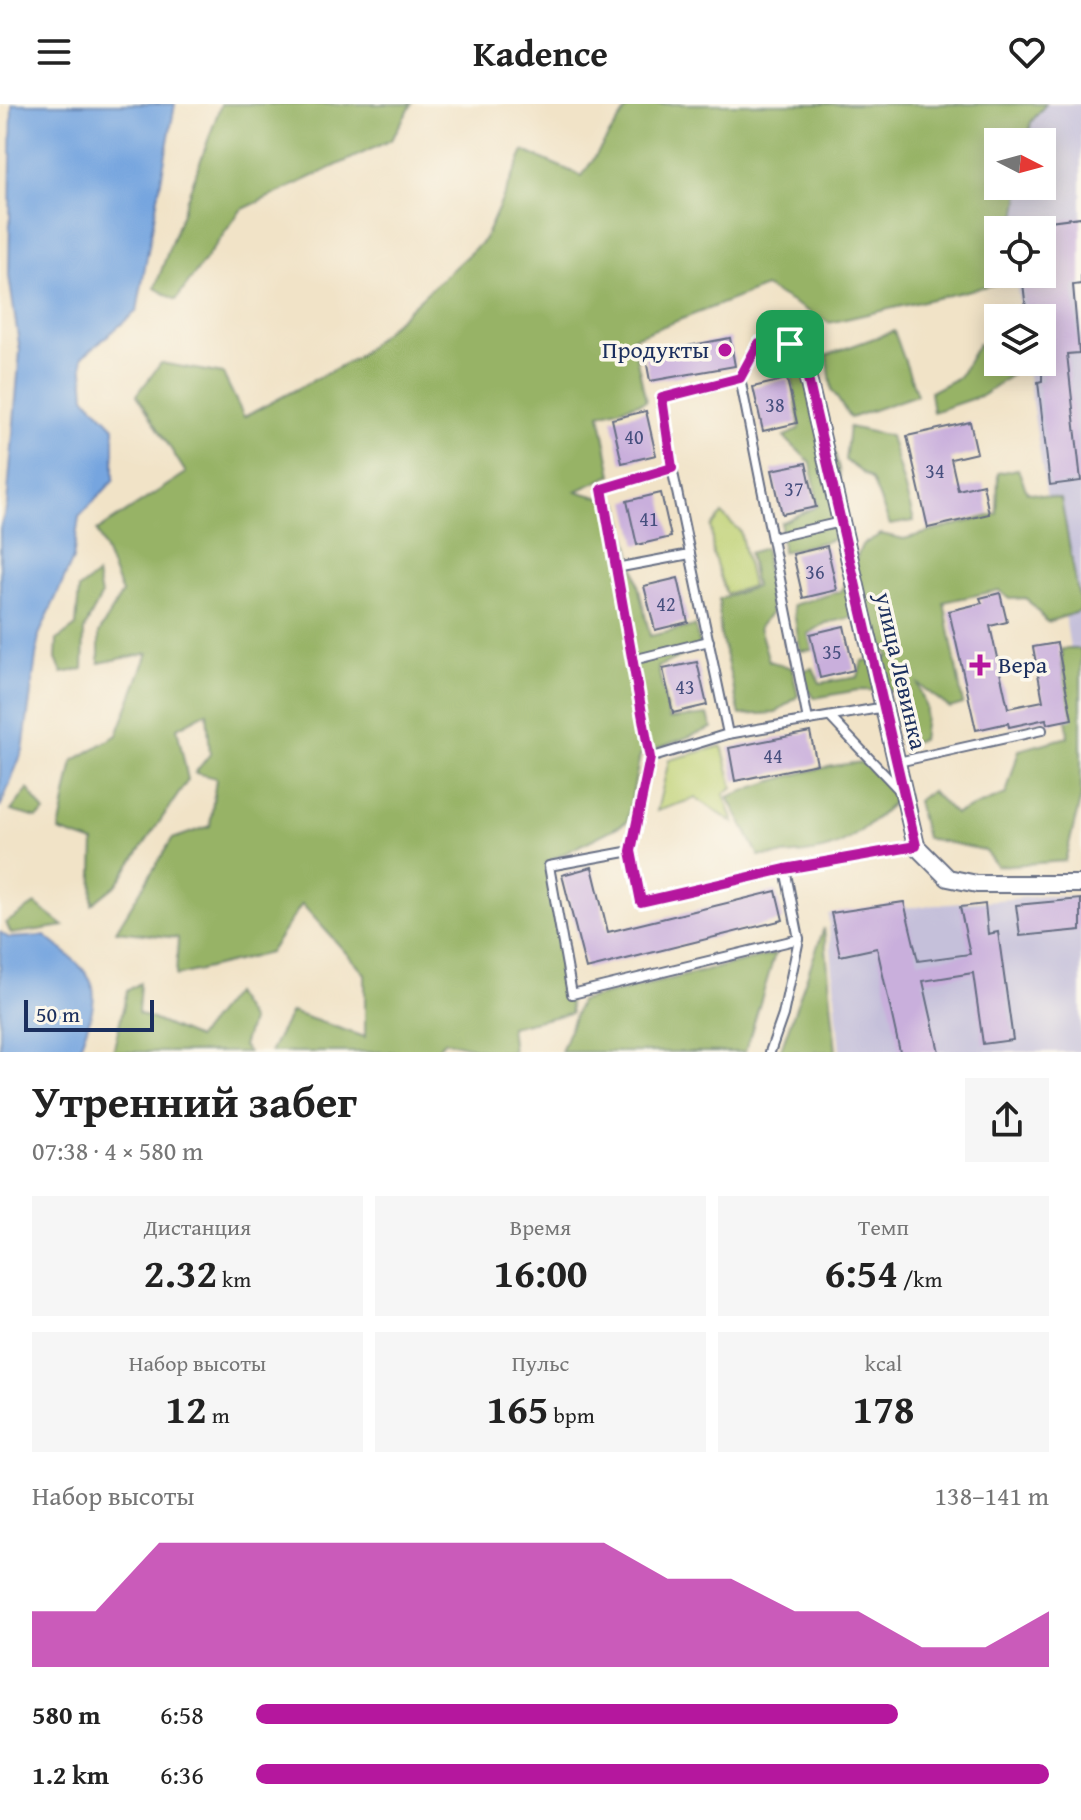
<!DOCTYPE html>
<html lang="ru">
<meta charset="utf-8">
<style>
:root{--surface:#fff;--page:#f6f6f6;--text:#222;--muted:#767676;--accent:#b5179e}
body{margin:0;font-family:"Gentium Book Plus",serif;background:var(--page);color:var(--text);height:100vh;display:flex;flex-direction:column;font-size:30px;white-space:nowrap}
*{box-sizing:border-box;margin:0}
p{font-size:26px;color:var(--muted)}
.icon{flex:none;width:44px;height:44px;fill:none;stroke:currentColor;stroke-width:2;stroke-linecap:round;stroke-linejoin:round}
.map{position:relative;height:948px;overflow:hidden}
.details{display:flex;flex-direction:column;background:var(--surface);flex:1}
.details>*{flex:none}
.needle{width:52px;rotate:96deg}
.fabs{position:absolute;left:984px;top:24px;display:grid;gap:16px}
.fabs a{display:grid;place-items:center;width:72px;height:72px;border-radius:0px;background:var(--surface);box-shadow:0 4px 20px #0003;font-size:40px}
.scale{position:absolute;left:24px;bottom:20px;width:130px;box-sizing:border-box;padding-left:8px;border:4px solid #1b2f5e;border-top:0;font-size:22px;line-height:28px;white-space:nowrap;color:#1b2f5e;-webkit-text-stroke:6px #fbf7ec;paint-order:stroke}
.pin{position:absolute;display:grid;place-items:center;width:68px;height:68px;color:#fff;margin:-34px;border-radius:16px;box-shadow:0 4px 12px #0006}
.round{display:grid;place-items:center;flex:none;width:84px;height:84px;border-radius:0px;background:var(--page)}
.overview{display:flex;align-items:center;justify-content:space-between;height:136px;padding:0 32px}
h1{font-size:44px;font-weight:700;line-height:60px}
.stats{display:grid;grid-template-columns:repeat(3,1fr);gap:12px;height:136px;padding:8px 32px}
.stats div{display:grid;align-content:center;border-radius:0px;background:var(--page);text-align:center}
.stats b{font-size:40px;font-weight:700}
.stats small{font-size:22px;font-weight:400}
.stats p{font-size:22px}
.chart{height:224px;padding:16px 32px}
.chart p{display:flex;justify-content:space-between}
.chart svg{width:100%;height:144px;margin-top:8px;fill:var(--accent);opacity:.7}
ul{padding:0 32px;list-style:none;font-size:26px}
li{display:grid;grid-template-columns:128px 96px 1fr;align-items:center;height:60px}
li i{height:20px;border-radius:10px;background:var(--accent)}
header{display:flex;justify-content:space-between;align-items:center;height:104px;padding:0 32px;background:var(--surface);font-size:36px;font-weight:700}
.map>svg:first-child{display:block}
.industrial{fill:#c5c0da}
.green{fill:#bfd174;stroke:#6d8069;stroke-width:2}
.forest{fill:#97b366;stroke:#597162;stroke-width:2}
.water{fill:#76a5df;stroke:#486a9e;stroke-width:2}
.building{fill:#c9afdc}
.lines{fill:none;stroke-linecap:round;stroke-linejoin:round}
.service-casing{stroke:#666e83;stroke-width:12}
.minor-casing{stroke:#666e83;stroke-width:20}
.service{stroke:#fff;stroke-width:8}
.minor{stroke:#fff;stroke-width:16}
.route-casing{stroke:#fff;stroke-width:16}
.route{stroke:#b5179e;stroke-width:10}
.poi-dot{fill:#b5179e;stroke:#fbf7ec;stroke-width:3}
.labels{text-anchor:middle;stroke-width:7;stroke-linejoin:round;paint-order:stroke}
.number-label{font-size:20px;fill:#464f7e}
.poi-label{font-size:24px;fill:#1b2f5e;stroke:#fbf7ec;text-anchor:end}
.street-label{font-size:24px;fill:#1b2f5e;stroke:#fbf7ec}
</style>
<header><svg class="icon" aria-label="menu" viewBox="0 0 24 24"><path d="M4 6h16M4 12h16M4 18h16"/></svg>Kadence<svg class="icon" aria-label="heart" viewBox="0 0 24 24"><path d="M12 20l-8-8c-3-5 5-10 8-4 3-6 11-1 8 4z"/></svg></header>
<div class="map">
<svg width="1081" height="948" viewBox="0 0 1081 948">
<rect width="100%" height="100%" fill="#fbf7ec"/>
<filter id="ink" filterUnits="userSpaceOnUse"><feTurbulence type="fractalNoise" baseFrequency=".0125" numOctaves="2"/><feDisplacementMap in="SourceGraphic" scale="16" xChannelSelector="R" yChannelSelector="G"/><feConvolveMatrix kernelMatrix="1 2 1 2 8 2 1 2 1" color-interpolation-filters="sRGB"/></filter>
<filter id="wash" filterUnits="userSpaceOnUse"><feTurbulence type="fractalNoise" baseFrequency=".006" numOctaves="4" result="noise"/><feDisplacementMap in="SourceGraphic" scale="32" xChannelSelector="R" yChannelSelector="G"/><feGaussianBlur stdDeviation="1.8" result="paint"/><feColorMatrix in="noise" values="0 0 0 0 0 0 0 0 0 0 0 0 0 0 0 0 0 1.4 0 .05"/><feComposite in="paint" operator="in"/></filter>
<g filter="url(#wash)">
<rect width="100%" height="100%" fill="#f1e3c7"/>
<g class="industrial">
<polygon points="1034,0 1081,0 1081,616 1026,258 1042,258 1042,214 1021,214 1015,170 1042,170 1042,126 1010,126 1015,82 1042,82 1042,38 1025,38"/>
<polygon points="1045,792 1081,793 1081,948 840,948 828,810"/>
</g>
<g class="green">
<polygon points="722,410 740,427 752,482 726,490 713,450 711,423"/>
<polygon points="722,642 733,683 724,690 734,719 696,694 657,707 669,656"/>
</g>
<g class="forest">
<polygon points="221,0 412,0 391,36 241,106 176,196 155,184"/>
<polygon points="630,0 1046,0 1031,18 1028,38 998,38 998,82 1021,82 1014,126 998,126 998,170 1007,170 1005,178 829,219 765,183 632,234 646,297 600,310 612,371 576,387 619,399 650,532 695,522 700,543 658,563 669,615 708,611 712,624 640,651 627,718 545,759 571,909 510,923 513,948 492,948 444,937 436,948 270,948 291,908 365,933 365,870 302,800 269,849 176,872 178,834 116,827 172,735 210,722 216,674 195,669 210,650 207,608 177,624 188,676 117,780 92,800 94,739 59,727 73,657 117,631 148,549 99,559 99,529 122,489 97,427 186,369 137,291 161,259 223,270 244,313 356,254 484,136 524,47 582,72"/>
<polygon points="894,227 917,291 850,314 832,286 827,251"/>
<polygon points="978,240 1011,271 983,291 933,308 930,288 959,273"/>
<polygon points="760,251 811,255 839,365 842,398 835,435 782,448 781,419 818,402 811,359 784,333 800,324 792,273 757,261"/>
<polygon points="849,323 890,332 914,417 890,421 872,376 845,356"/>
<polygon points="1018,365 1027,388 1061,395 1081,507 1047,518 1026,494 1009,495 999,486 944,498 963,600 950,604 918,580 926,604 922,636 901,640 894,587 858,586 815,594 806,584 802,567 813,564 820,579 858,573 862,557 889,553 869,510 826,519 808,530 812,546 800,547 793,501 842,487 862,441 881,430 904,435 997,410 998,369"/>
<polygon points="765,444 771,509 759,523 769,557 792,564 798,592 776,609 740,611 720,528 719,495 755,483 749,449"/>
<polygon points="97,471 101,492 84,526 83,565 62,569 56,555 57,536 76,522 79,485"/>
<polygon points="1061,545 1081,545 1081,693 1065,757 997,762 984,746 926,734 917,697 931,687 955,710 1006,690 1019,646 1068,633"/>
<path d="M867,658L898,694C843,746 835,749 759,752L728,693C771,676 821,661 867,658Z"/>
<polygon points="28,685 45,708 37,714 11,707"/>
<polygon points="35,800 64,822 11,830 6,819"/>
<polygon points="824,824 836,948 780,948"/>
<polygon points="775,850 745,948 561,948 580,897"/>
<polygon points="140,879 138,909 197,934 233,889 251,917 243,942 248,948 113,948 127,887"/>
</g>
<g class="water">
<polygon points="12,0 175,0 137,207 82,253 85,293 114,323 114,376 79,413 73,455 39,531 23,646 0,704 0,425 7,401 20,247 9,172"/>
<path d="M0,828L9,834L45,832C101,877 104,880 78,948H0Z"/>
</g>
<g id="blocks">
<g class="building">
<polygon points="1081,113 1081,180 1073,181 1079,249 1067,250 1081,377 1050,381 1038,278 1042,277 1042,214 1027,214 1022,170 1042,170 1042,118"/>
<polygon points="730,234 735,262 650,277 645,250"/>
<polygon points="787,275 797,319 763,327 753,283"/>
<polygon points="646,307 656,351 622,359 612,315"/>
<polygon points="970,318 977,349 951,355 958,386 983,380 989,410 928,424 907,332"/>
<polygon points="806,359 816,403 782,410 772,366"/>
<polygon points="661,389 671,433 637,441 627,397"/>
<polygon points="827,442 837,486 803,494 793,450"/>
<polygon points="678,474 688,518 655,526 644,482"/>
<polygon points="1000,489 1007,518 990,522 1008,604 1043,597 1033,543 1057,539 1072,615 1047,620 1046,615 1009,623 1008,619 976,626 949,507 982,499 980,494"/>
<polygon points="844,522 854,566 820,574 810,530"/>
<polygon points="697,558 707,601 673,609 663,565"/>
<polygon points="810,628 817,660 735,677 729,644"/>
<polygon points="592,763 608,828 776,787 783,816 586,865 562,771"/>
<polygon points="1081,795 1081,826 1020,832 1016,801"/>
<polygon points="904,798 918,857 970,850 960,803 985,800 988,830 998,828 1013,936 983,940 973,869 923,877 939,948 900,948 877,844 840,852 831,809"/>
</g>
</g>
</g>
<g filter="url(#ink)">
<use href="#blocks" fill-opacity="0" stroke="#666e83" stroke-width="2"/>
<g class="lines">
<g class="service-casing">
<g id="service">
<polyline points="740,274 808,616"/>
<polyline points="808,275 790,240 759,239 740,274 662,294 672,364 728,630 650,654 631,747 549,762 572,890 799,835 785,765 916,742"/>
<polyline points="772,434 841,418"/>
<polyline points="616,464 690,450"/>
<polyline points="633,556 709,537"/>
<polyline points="830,613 901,688"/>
<polyline points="728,630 885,603"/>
<polyline points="650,654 602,385 672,364"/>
<polyline points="898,658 1042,626"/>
<polyline points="631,747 641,798 785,765"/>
<polyline points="770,948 783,911 799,835"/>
</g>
</g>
<g class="minor-casing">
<polyline id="minor" points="808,275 916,742 948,774 977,780 1081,780"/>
</g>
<use href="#service" class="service"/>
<use href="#minor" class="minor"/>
</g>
</g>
<g class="lines" filter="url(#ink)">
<g class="route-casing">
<polygon id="route" points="759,239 790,240 808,275 916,742 785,765 641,798 631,747 650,654 602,385 672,364 662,294 740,274"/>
</g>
<use href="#route" class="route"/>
</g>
<g class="poi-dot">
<circle cx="725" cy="246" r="8"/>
<path d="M976 549h8v8h8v8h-8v8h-8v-8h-8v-8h8z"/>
</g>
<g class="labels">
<g class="number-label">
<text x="775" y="308">38</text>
<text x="634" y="340">40</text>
<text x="935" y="374">34</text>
<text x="794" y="392">37</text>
<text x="649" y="422">41</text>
<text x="815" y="475">36</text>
<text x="666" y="507">42</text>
<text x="832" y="555">35</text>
<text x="685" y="590">43</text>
<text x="773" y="659">44</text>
</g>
<g class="poi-label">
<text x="709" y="254">Продукты</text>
<text x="998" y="569" text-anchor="start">Вера</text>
</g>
<g class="street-label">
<text transform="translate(901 567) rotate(77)" y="8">улица Левинка</text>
</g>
</g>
</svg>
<div class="fabs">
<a><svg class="needle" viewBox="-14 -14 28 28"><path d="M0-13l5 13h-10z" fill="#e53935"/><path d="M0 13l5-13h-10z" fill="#767676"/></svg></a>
<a><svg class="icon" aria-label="locate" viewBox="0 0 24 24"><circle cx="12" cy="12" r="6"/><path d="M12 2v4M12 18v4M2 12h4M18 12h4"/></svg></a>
<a><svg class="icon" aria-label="layers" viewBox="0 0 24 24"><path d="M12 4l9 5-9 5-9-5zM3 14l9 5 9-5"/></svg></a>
</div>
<div class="scale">50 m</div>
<div class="pin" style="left:790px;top:240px;background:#1e9e55"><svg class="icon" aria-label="arrive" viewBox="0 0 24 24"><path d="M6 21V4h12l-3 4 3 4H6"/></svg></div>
</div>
<section class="details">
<div class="overview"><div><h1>Утренний забег</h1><p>07:38 · 4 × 580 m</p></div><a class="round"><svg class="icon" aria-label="share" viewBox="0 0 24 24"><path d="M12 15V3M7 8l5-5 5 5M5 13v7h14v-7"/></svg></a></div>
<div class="stats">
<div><p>Дистанция</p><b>2.32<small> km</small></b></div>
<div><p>Время</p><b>16:00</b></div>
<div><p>Темп</p><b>6:54<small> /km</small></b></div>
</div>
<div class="stats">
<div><p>Набор высоты</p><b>12<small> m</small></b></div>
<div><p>Пульс</p><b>165<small> bpm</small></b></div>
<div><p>kcal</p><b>178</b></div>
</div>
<div class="chart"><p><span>Набор высоты</span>138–141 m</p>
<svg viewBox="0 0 160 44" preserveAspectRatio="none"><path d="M0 44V27L10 27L20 6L30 6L40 6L50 6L60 6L70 6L80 6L90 6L100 17L110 17L120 27L130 27L140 38L150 38L160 27V44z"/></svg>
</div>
<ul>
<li><b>580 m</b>6:58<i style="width:81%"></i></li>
<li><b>1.2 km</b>6:36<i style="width:100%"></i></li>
</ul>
</section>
